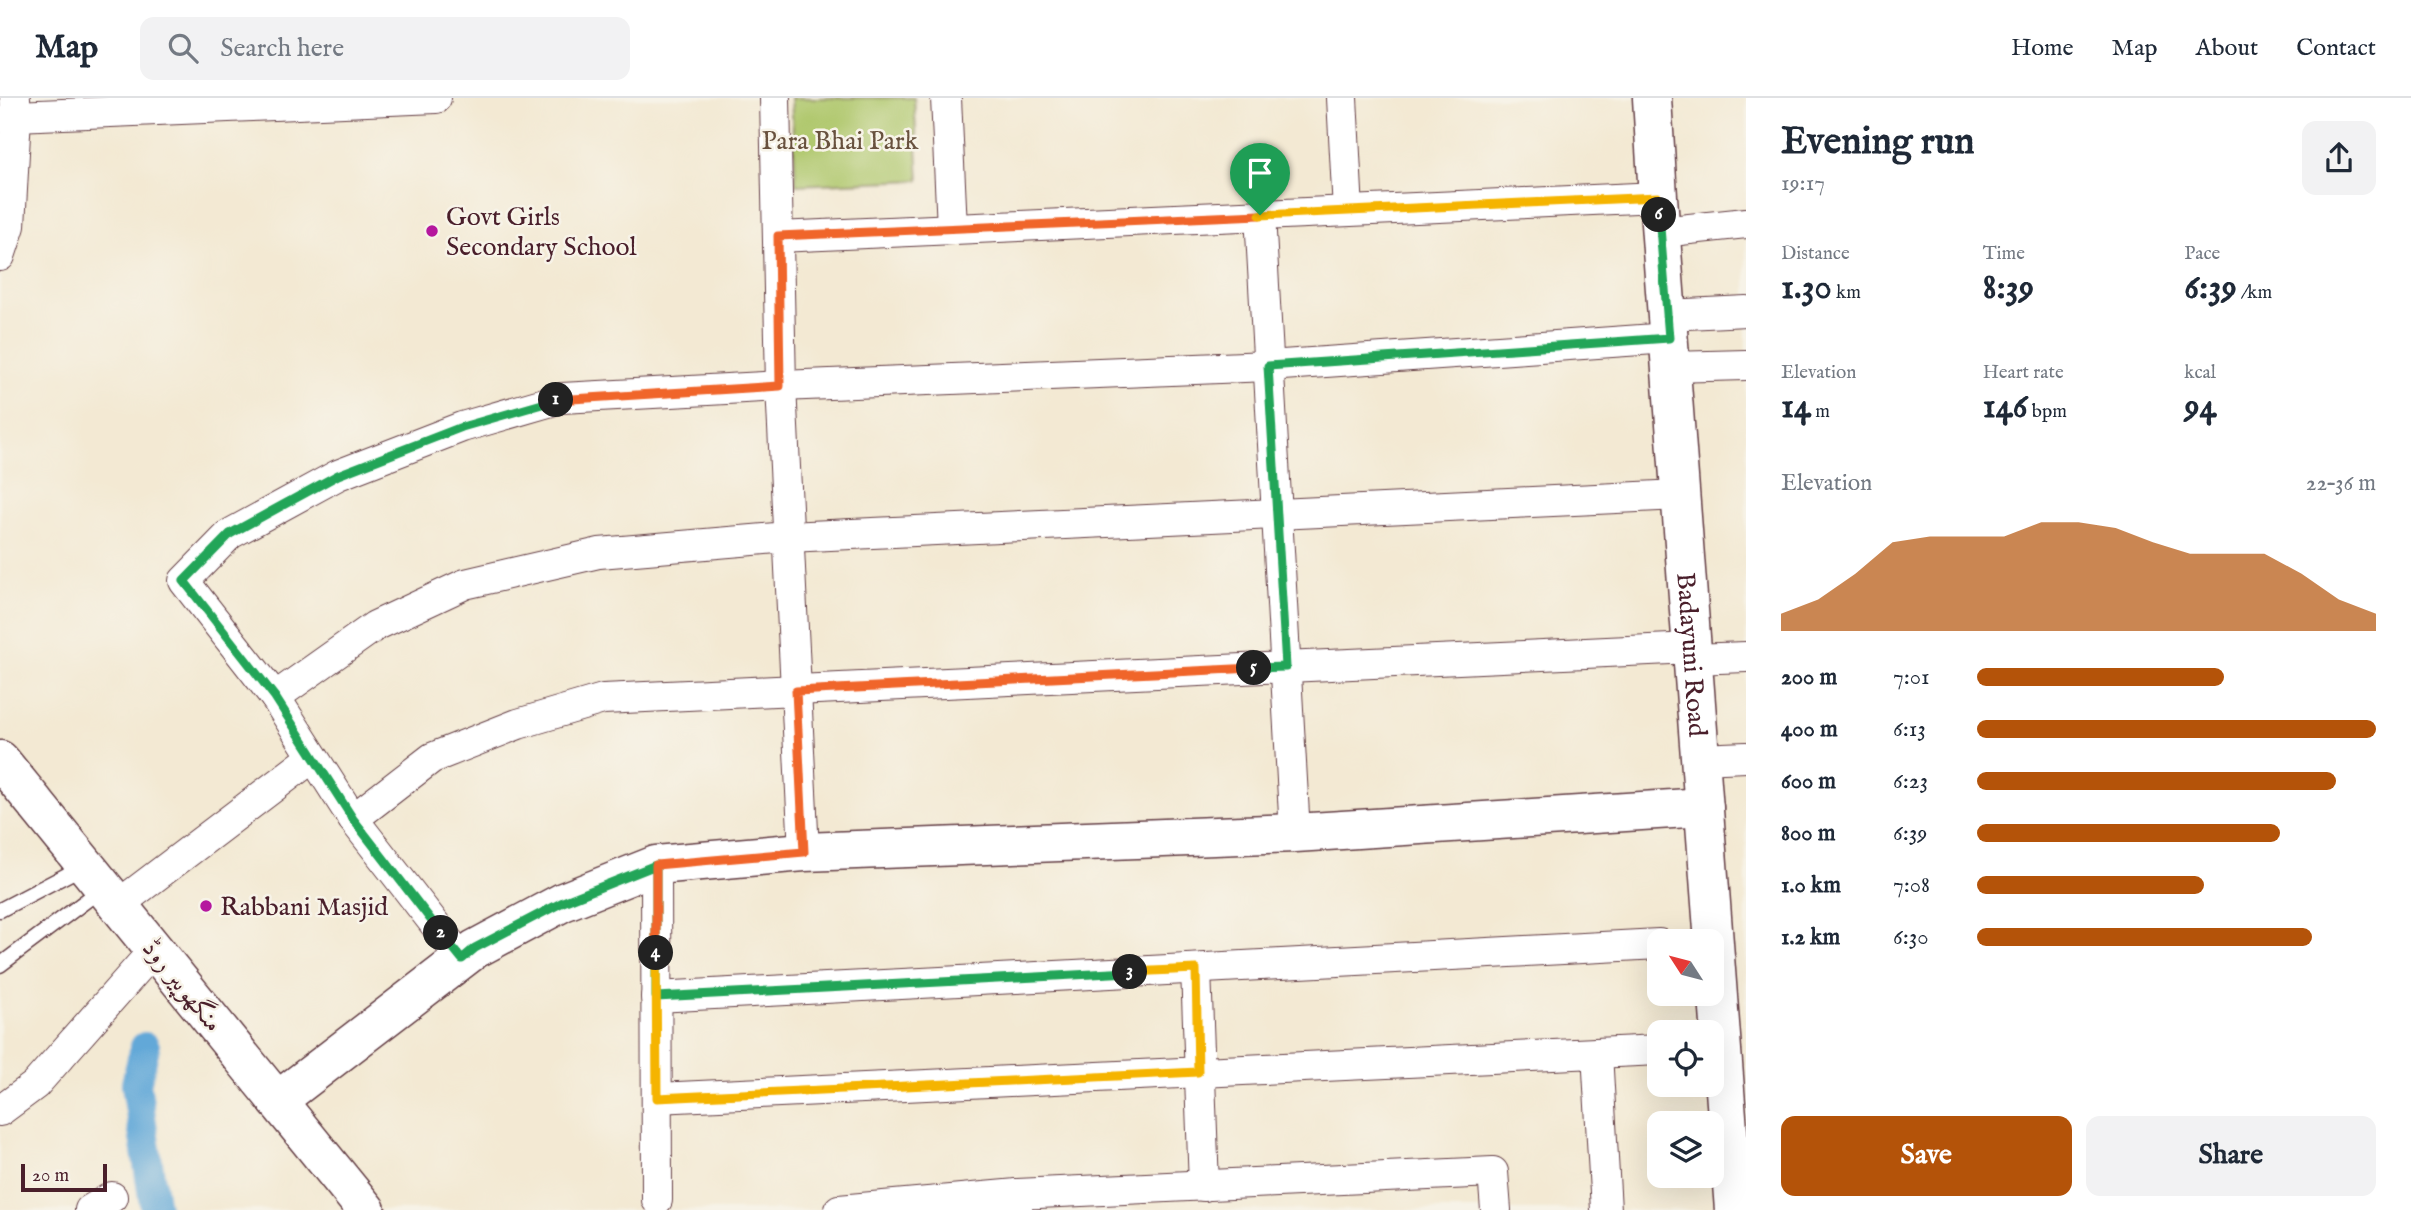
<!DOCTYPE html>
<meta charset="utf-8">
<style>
:root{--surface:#fff;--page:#f2f2f3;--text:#1f2937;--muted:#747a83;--line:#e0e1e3;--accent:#b45309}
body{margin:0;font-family:"IM FELL English",Amiri,serif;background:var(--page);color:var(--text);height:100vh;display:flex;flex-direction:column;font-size:26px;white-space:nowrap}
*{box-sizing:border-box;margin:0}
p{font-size:23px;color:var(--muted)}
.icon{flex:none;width:38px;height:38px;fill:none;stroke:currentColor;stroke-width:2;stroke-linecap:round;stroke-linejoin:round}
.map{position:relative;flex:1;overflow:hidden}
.sheet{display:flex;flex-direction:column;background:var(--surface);width:665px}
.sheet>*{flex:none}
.needle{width:46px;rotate:306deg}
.buttons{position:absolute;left:1647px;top:831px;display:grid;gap:14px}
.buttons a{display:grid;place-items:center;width:77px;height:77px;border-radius:14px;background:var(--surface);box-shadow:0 7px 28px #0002;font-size:35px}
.scale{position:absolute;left:21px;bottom:18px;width:86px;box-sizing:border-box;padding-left:7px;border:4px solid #4a1f2b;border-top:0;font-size:19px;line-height:24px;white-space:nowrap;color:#4a1f2b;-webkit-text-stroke:5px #f7f3e8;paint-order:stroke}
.pin{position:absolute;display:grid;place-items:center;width:60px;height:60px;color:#fff;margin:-72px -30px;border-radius:50% 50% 50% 0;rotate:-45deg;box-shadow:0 0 7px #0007}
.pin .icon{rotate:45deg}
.km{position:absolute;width:35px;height:35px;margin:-18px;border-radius:50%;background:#222;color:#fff;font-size:19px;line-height:35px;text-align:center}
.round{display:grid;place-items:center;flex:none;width:74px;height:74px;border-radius:14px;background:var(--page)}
.summary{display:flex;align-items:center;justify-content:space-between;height:119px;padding:0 35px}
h1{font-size:38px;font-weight:700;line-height:52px}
.stats{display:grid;grid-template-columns:repeat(3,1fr);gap:10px;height:119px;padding:7px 35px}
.stats div{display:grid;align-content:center}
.stats b{font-size:35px;font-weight:700}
.stats small{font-size:19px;font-weight:400}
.stats p{font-size:19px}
.chart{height:196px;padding:14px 35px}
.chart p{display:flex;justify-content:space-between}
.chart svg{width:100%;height:126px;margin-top:7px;fill:var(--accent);opacity:.7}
.button{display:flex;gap:14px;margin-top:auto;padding:14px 35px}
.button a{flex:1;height:80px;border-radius:14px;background:var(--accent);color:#fff;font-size:28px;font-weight:700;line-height:80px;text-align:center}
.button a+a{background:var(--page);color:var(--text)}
ul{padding:0 35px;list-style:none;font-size:23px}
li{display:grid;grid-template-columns:112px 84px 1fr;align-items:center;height:52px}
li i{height:18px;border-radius:9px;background:var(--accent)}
header{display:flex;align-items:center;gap:42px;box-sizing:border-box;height:98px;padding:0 35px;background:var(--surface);border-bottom:2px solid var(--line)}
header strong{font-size:33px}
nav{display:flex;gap:38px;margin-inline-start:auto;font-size:24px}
.search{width:490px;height:63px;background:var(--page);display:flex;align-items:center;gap:18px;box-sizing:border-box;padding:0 24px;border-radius:14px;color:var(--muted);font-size:26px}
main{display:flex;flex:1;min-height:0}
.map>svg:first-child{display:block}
.green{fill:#afc76c;stroke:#7c734c;stroke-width:2}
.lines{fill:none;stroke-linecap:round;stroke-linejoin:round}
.canal{stroke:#62a8d8;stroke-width:30}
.lane-casing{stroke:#633d44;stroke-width:17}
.street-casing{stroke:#633d44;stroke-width:32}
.secondary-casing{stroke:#633d44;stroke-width:41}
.primary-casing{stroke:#633d44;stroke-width:41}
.lane{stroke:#fff;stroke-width:14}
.street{stroke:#fff;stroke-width:30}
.secondary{stroke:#fff;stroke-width:38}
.primary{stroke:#fff;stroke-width:38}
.split-1-casing{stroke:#fff;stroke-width:14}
.split-2-casing{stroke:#fff;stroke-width:14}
.split-3-casing{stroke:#fff;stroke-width:14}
.split-4-casing{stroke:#fff;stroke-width:14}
.split-5-casing{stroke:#fff;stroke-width:14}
.split-6-casing{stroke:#fff;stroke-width:14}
.split-7-casing{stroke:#fff;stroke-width:14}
.split-1{stroke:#f0652b;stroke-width:9}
.split-2{stroke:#22a559;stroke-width:9}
.split-3{stroke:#22a559;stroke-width:9}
.split-4{stroke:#f5b400;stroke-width:9}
.split-5{stroke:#f0652b;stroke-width:9}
.split-6{stroke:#22a559;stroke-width:9}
.split-7{stroke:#f5b400;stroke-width:9}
.poi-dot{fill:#b5179e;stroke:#f7f3e8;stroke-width:2.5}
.labels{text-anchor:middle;stroke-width:5;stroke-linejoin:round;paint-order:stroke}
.park-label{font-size:26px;fill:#68513e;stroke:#f7f3e8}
.poi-label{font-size:26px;fill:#4a1f2b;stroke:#f7f3e8;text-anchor:start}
.street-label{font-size:26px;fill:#4a1f2b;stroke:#f7f3e8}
</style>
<header>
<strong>Map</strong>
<div class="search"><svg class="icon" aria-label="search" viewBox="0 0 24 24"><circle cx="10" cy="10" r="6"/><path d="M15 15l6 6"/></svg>Search here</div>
<nav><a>Home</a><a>Map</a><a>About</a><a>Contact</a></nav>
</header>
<main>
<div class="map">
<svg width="1746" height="1112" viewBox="0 0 1746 1112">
<rect width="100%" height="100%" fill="#f7f3e8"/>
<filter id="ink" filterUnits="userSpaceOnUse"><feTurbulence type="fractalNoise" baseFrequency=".0143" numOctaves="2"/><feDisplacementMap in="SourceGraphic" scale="14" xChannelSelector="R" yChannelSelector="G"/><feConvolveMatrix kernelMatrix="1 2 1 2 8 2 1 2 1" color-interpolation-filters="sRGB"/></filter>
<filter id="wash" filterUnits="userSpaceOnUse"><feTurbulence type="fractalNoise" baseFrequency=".00686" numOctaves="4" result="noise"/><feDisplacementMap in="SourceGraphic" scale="28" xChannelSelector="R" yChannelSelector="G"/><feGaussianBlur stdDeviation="1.57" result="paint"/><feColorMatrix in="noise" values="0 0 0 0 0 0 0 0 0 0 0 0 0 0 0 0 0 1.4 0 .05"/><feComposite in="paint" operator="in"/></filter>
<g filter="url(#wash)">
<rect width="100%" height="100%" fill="#f3e9d3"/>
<polygon class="green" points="791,0 914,0 919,82 796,87"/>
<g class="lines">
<polyline class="canal" points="145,949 136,986 155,1112"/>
</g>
</g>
<g filter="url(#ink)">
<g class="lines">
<g class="lane-casing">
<g id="lane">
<polyline points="0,812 82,769"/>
<polyline points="0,867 103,790"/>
</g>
</g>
<g class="street-casing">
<g id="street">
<polyline points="775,0 781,288 804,754"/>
<polyline points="946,0 952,130"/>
<polyline points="1342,0 1348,113"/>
<polyline points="16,18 436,0"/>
<polyline points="1260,117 1295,735"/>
<polyline points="1661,134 1746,125"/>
<polyline points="778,139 1658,99"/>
<polyline points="0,158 10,128 16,18 15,0"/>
<polyline points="1667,217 1746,213"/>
<polyline points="1671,269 1746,267"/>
<polyline points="1693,561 1746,559"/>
<polyline points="275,599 375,528 465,486 599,455 788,439 1680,397"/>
<polyline points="1700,661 1746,659"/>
<polyline points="353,721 432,660 518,626 603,601 1692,550"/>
<polyline points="656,767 657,1102"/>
<polyline points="118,807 313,659"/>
<polyline points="462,861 353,721 275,599 184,483 230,436 338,377 462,329 562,300 781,288 1268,268 1669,240"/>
<polyline points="1196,871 1204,1088"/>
<polyline points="656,899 1659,846"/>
<polyline points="1597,955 1606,1112"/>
<polyline points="657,1000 1659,952"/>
<polyline points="0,1013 35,987 154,852"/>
<polyline points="1017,1096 1493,1074 1496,1112"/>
<polyline points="90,1112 112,1099"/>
<polyline points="839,1112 1017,1096 1017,1112"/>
</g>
</g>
<g class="secondary-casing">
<g id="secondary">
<path id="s1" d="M1652,0L1658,99L1734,1112"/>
<polyline points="277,1003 475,851 563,804 656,767 804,754 1295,735 1704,709"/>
</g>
</g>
<g class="primary-casing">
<polyline id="primary" points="0,662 366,1112"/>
</g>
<use href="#lane" class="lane"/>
<use href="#street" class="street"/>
<use href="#secondary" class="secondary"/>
<use href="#primary" class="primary"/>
</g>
</g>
<g class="lines" filter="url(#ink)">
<g class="split-1-casing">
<polyline id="split-1" points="556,302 780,288 778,138 1260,117"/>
</g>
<g class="split-2-casing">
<polyline id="split-2" points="441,835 353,721 275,599 184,483 230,436 338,377 462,329 556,302"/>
</g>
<g class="split-3-casing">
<polyline id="split-3" points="441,835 462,861 475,850 563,804 656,767 656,899 1130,874"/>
</g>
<g class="split-4-casing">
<polyline id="split-4" points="656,855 657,1000 1198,974 1196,871 1130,874"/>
</g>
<g class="split-5-casing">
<polyline id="split-5" points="656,855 656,767 804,754 796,593 1254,570"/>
</g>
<g class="split-6-casing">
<polyline id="split-6" points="1254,570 1286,569 1268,268 1669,240 1659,117"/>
</g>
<g class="split-7-casing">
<polyline id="split-7" points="1260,117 1658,99 1659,117"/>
</g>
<use href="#split-1" class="split-1"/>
<use href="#split-2" class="split-2"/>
<use href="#split-3" class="split-3"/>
<use href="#split-4" class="split-4"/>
<use href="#split-5" class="split-5"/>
<use href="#split-6" class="split-6"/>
<use href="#split-7" class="split-7"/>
</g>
<g class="poi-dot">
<circle cx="432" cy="133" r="7"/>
<circle cx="206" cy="808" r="7"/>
</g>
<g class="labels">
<g class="park-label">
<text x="840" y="51">Para Bhai Park</text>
</g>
<g class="poi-label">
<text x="446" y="127">Govt Girls<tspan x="446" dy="30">Secondary School</tspan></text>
<text x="220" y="817">Rabbani Masjid</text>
</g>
<g class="street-label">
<text dy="9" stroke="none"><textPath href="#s1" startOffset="558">Badayuni Road</textPath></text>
<text transform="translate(183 887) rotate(51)" y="9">منگھوپیر روڈ</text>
</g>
</g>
</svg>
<div class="buttons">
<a><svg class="needle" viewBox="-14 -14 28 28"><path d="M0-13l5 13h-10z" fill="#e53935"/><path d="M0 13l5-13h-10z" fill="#747a83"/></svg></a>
<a><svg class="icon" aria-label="locate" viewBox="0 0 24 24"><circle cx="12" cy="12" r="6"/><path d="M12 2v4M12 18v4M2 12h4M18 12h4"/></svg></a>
<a><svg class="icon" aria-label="layers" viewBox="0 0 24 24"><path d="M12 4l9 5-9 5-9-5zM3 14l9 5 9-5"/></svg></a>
</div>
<div class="scale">20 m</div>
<div class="pin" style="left:1260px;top:117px;background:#1e9e55"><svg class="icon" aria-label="arrive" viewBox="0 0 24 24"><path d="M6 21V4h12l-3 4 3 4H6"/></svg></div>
<b class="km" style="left:556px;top:302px">1</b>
<b class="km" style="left:441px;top:835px">2</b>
<b class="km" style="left:1130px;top:874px">3</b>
<b class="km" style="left:656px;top:855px">4</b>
<b class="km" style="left:1254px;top:570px">5</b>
<b class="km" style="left:1659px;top:117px">6</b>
</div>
<section class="sheet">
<div class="summary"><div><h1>Evening run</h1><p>19:17</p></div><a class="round"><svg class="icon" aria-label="share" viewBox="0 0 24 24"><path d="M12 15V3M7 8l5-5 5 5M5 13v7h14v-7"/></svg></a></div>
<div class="stats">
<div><p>Distance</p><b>1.30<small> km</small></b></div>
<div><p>Time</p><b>8:39</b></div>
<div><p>Pace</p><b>6:39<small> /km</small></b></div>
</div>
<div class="stats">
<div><p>Elevation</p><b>14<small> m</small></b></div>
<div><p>Heart rate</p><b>146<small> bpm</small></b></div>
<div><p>kcal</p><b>94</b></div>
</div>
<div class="chart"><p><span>Elevation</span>22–36 m</p>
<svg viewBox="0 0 160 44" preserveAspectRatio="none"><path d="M0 44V38L10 33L20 24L30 13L40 11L50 11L60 11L70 6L80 6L90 8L100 13L110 17L120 17L130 17L140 24L150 33L160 38V44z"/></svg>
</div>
<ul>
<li><b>200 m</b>7:01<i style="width:62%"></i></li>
<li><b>400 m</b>6:13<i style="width:100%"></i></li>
<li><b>600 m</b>6:23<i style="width:90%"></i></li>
<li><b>800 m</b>6:39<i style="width:76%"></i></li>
<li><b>1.0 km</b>7:08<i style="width:57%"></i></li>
<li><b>1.2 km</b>6:30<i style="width:84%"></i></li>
</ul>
<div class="button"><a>Save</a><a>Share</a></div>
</section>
</main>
